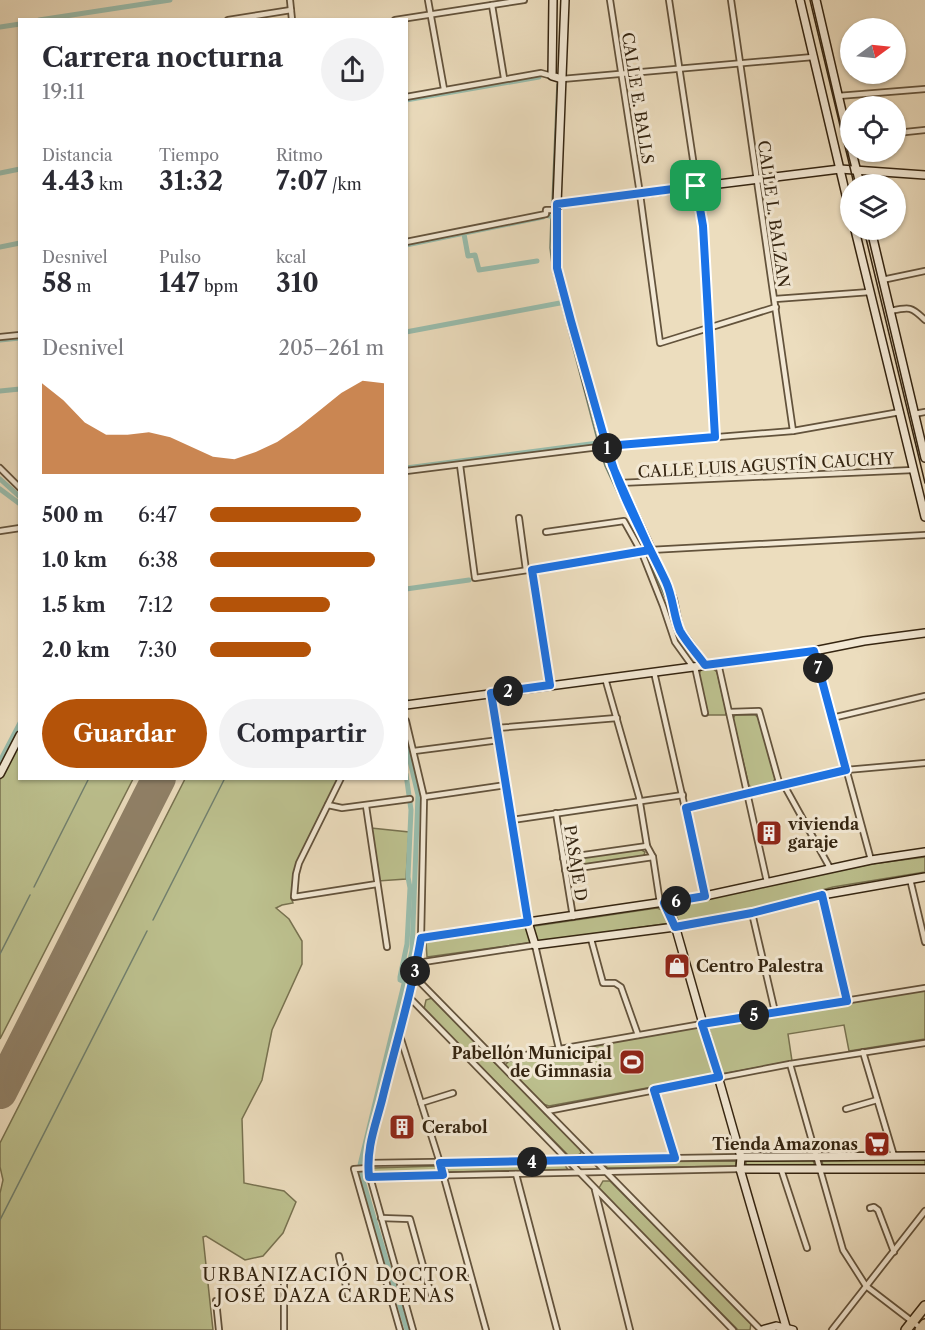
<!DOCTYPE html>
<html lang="es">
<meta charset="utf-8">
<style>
:root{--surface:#fff;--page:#f2f2f3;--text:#2b2b33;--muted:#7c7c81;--accent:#b45309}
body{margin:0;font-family:"Libre Caslon Text",serif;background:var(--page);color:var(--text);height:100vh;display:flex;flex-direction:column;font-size:22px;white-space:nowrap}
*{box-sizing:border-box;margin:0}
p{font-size:20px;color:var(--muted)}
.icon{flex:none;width:33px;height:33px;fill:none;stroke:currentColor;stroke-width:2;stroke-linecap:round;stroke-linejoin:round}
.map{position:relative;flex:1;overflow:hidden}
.sheet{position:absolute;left:18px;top:18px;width:390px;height:762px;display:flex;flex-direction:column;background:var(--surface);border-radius:0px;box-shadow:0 2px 4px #0004}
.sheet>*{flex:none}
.needle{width:39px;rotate:75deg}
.fabs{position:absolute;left:840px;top:18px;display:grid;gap:12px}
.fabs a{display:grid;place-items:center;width:66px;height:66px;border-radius:50%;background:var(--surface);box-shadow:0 2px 4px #0004;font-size:30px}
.pin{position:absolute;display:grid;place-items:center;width:51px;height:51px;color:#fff;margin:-26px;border-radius:12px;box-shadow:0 3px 9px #0006}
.km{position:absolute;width:30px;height:30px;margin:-15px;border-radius:50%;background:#222;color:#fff;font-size:16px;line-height:30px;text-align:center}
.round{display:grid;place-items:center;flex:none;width:63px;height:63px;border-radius:32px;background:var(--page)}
.summary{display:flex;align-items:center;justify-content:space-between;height:102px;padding:0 24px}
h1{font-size:27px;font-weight:800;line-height:45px}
.figures{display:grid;grid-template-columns:repeat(3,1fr);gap:9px;height:102px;padding:6px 24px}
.figures div{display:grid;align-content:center}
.figures b{font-size:26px;font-weight:800}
.figures small{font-size:16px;font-weight:400}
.figures p{font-size:16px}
.chart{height:168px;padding:12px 24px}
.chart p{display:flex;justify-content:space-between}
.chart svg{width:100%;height:108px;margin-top:6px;fill:var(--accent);opacity:.7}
.cta{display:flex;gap:12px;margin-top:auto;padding:12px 24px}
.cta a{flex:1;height:69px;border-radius:36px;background:var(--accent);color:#fff;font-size:24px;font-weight:800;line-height:69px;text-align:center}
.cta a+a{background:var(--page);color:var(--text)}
ul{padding:0 24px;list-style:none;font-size:20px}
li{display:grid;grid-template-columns:96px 72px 1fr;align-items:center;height:45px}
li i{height:15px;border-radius:8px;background:var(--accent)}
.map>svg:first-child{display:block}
.green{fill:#bcc08e;stroke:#787250;stroke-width:1.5}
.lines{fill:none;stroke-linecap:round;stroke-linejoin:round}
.stream{stroke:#71806f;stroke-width:1.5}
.canal{stroke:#99bdad;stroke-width:5}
.runway{stroke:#908168;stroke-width:34}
.street-casing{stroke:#63533c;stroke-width:8}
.secondary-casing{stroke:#352511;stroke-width:10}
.highway-casing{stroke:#352511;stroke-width:12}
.street{stroke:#f3e9d5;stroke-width:4.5}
.secondary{stroke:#f3e9d5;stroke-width:7}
.highway{stroke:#ecddbe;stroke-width:9}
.tram{stroke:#352511;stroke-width:1.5}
.route-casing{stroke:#fff;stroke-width:12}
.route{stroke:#1a73e8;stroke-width:8}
.labels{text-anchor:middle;stroke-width:6;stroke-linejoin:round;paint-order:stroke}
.street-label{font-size:16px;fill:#352511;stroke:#f3e9d5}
.poi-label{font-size:16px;font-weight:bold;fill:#352511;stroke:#f3e9d5;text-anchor:start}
.neighbourhood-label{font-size:18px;letter-spacing:1.5px;fill:#352511;stroke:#f3e9d5}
</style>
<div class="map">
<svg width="925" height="1330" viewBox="0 0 925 1330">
<rect width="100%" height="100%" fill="#ecddbe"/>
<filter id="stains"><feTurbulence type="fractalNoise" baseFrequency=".00333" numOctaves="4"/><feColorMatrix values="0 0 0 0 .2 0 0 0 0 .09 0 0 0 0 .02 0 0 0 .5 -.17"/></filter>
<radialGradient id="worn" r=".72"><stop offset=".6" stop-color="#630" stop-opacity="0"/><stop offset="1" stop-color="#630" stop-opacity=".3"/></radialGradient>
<g class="green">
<polygon points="712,668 717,672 727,715 707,715 698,675 701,670"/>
<polygon points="735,715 755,715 759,718 775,778 773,784 754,788 749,786 733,719"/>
<polygon points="19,742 20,778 133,779 0,1039 0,780"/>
<polygon points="185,779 338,779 295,868 291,897 293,903 282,905 276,908 289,919 302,941 302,964 272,1030 262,1080 242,1119 244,1183 284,1191 296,1202 283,1233 263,1256 245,1260 206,1236 203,1237 213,1330 0,1330 0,1193 3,1180 0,1167 0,1143"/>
<polygon points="371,828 409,832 406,879 378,881"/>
<polygon points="640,849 645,852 643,858 571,867 568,865 570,859"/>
<polygon points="925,857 925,872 833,887 751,909 677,923 670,906 871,864"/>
<polygon points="657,908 665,911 671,923 427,957 426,942"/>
<polygon points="925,990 925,1039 849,1051 844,1025 788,1034 792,1061 722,1074 720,1073 706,1028 708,1026"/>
<polygon points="432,998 580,1149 581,1153 578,1155 568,1155 424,1009 426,1000"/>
<polygon points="698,1027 700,1028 714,1072 712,1076 549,1106 543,1104 505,1065 509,1061"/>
<polygon points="925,1159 925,1165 823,1166 822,1161"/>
<polygon points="813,1160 815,1166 746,1166 746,1161"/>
<polygon points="736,1161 736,1166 608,1168 603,1164 604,1162"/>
<polygon points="565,1165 568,1170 448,1172 447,1166"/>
<polygon points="437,1166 439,1172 374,1173 373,1168"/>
<polygon points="603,1181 610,1181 751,1323 750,1330 738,1330 601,1193 599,1188"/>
</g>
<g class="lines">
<g class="stream">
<polyline points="552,204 557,84"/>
<polyline points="551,216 550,248 553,272 598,443"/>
<polyline points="601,453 605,466 644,550"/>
<polyline points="646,555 666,599 678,640 695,660"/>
<polyline points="34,887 89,778"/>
<polyline points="153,920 225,778"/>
<polyline points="0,954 30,895"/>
<polyline points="0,1220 147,931"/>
</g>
<g class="canal">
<polyline points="39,20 170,0"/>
<polyline points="0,27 20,24"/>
<polyline points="406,100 539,77"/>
<polyline points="0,173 20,169"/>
<polyline points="549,216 551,216"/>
<polyline points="464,234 468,256 475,255 479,270 537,261"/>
<polyline points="406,245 543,217"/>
<polyline points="0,247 20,243"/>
<polyline points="406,332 560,303"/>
<polyline points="0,340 20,338"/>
<polyline points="0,391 20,389"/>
<polyline points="406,468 598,443"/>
<polyline points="0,479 20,497"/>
<polyline points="0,489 20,504"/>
<polyline points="406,589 469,580"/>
<polyline points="406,701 407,701"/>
<polyline points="406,744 418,795 412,951 360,1165 361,1174 407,1330"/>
<polyline points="0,761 20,723"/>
<polyline points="405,982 400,980 400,977 407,944 410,888 408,877 411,810 406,774"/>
</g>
<polyline class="runway" points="0,1092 159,778"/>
<g class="street-casing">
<g id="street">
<polyline points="290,0 292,20"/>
<polyline points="428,0 444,89"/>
<polyline points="610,0 640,194 660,343 776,307"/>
<polyline points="669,0 703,226 715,437"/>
<polyline points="731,0 793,431"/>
<polyline points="492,5 504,78"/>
<polyline points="228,20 291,10"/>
<polyline points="395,20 524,0"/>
<polyline points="562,79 813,57"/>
<polyline points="838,96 925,89"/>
<polyline points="406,97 541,73 552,76"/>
<polyline points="896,133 925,130"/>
<polyline points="406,242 546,214 546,210 557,210"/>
<polyline points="882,280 925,271"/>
<polyline points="775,299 870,292"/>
<path d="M890,311C909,307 911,306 925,320"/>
<polyline points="0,337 20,335"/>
<polyline points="914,414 925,412"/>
<polyline points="460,465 475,578 642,553 650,550 925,535"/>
<polyline points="0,468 20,488"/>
<polyline points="406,471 607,446 793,431 900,412"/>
<polyline points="619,483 913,470"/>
<polyline points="519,518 526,570"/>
<polyline points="0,531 20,528"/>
<polyline points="546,532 624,521 642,553 663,606 675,642 693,667"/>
<polyline points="532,570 550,685"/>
<polyline points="814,651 871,860"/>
<polyline points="718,663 767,882"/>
<polyline points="695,667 705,713"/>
<polyline points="654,672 705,896"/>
<polyline points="605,678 639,797 647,846 653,857 660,903"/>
<polyline points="729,712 759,711 780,786"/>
<polyline points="832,718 925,696"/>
<polyline points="406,721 424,797 421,938 409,997 399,1031 368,1155 370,1177 413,1330"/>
<polyline points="497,728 617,718"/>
<polyline points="414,751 499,740"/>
<polyline points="341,778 299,863 296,874 294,897 377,884"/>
<polyline points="784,785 830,868"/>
<polyline points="424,797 506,785"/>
<polyline points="328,805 342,808 410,799"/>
<polyline points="366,806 387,947"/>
<polyline points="686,808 846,770 925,763"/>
<polyline points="556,813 573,917"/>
<polyline points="512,820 683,795"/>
<polyline points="563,858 647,846"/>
<polyline points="565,870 653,857"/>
<polyline points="910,879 925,942"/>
<polyline points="822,895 847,1001"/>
<polyline points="752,913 775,1012"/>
<polyline points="421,938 528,922"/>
<polyline points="591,939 603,983 615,983 621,987 638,1035"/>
<polyline points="417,963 535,945 559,1049"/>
<polyline points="414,976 761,1330"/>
<polyline points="409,997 733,1330"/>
<polyline points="399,1033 440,1163 486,1330"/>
<polyline points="863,1052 894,1156"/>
<polyline points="497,1060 702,1024 925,988"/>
<polyline points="790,1064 843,1250 866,1286 922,1329"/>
<polyline points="654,1090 675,1159"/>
<polyline points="421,1103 453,1093"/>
<polyline points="846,1109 877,1100"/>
<polyline points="547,1111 790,1064 925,1043"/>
<polyline points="368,1163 741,1157"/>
<polyline points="368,1168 354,1169 400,1330"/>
<polyline points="781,1169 807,1248"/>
<polyline points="516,1174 557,1330"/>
<polyline points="370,1177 740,1169"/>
<polyline points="595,1190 630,1330"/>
<polyline points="870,1208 874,1207 878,1210 894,1252"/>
<polyline points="381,1218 410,1219 432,1298"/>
<polyline points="339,1256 349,1299"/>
<polyline points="216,1301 219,1330"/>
<polyline points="284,1330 284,1281"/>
<polyline points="832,1330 925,1211"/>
</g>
</g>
<g class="secondary-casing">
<g id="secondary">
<polyline points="553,0 552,76 562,79"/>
<polyline points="565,0 557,204 557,268 588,386 612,465 667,584 673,600 679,629 705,665"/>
<polyline points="800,0 850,212"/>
<polyline points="816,0 850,146"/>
<polyline points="852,152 860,184"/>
<polyline points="557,204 840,169 925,175"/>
<polyline points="855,230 925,517"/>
<polyline points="871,230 925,458"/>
<polyline points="491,693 528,922 535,945 675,927 752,913 822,895 925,877"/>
<polyline points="406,705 814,651 864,641 925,633"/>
<polyline points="0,774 20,735"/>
<polyline points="665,903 674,922 741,1157 740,1169 786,1327"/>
<polyline points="528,922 705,896 871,860 925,852"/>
<polyline points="741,1157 925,1156"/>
<polyline points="740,1169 925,1169"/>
<polyline points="762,1330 776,1326 793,1330"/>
</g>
</g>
<g class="highway-casing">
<g id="highway">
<polyline points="906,1330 925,1306"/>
<polyline points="920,1330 925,1324"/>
</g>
</g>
<use href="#street" class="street"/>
<use href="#secondary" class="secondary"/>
<use href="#highway" class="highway"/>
<g class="tram">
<polyline points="810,0 854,184"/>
<polyline points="864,230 925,483"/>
</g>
</g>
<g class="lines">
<g class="route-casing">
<path id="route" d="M696,186L557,204V268L571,321L612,465L650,550L532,570L550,685L491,693L528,922L421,938C412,993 395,1046 382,1100C375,1127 366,1149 369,1177L443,1175L440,1163L675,1158L654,1090L719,1077L702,1024L847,1001L822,895L752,913L675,927L664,903L705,896L686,808L846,770L814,651L705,665C697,654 687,643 680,631C674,618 673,597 666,582C645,537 619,494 607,446L715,437L703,226L696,186"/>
</g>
<use href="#route" class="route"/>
</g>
<defs>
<g id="building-square" transform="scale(1.35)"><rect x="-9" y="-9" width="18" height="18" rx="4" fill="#8f2418" stroke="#f3e9d5"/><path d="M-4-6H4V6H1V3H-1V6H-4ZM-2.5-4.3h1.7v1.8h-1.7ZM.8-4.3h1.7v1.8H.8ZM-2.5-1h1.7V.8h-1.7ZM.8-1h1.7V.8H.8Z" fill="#fff"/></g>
<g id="shop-square" transform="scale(1.35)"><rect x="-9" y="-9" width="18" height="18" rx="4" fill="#8f2418" stroke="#f3e9d5"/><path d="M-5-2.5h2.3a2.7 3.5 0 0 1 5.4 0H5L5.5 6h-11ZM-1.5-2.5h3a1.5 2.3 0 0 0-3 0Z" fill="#fff"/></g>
<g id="stadium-square" transform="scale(1.35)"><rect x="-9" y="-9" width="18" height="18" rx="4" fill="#8f2418" stroke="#f3e9d5"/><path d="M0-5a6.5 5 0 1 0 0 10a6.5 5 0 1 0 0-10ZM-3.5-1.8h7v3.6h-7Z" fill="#fff"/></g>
<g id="supermarket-square" transform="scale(1.35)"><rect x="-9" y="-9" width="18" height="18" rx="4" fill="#8f2418" stroke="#f3e9d5"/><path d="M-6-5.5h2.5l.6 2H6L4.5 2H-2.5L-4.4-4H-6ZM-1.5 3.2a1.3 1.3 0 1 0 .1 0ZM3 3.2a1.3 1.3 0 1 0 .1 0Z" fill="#fff"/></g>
</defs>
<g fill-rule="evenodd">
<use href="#building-square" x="769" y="833"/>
<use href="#shop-square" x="677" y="966"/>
<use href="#stadium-square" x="632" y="1062"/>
<use href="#building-square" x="402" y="1127"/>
<use href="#supermarket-square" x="877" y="1144"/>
</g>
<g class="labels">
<g class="street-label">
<text transform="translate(638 98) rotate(81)" y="6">CALLE E. BALLS</text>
<text transform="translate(774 214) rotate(82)" y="6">CALLE L. BALZAN</text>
<text transform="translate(766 465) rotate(-3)" y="6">CALLE LUIS AGUSTÍN CAUCHY</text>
<text transform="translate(576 863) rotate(81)" y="6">PASAJE D</text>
</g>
<g class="poi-label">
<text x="788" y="830">vivienda<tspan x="788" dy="18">garaje</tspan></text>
<text x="696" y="972">Centro Palestra</text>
<text x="612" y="1059" text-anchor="end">Pabellón Municipal<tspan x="612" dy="18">de Gimnasia</tspan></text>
<text x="422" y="1133">Cerabol</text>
<text x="858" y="1150" text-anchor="end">Tienda Amazonas</text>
</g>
<g class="neighbourhood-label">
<text x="336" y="1281">URBANIZACIÓN DOCTOR<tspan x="336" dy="21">JOSÉ DAZA CARDENAS</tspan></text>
</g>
</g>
<rect width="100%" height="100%" filter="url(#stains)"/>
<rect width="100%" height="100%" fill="url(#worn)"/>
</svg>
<div class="fabs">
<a><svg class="needle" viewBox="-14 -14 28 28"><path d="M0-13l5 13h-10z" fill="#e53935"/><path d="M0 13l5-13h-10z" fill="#7c7c81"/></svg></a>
<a><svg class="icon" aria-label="locate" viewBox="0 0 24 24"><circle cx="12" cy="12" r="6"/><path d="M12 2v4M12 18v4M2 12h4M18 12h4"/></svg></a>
<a><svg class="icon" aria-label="layers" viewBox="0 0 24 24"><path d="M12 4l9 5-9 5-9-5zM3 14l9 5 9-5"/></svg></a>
</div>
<div class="pin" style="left:696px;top:186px;background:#1e9e55"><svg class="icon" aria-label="arrive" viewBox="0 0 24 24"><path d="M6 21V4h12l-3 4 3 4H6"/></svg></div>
<b class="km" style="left:607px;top:448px">1</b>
<b class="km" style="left:508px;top:691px">2</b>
<b class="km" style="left:415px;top:971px">3</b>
<b class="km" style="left:532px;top:1162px">4</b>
<b class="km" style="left:754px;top:1015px">5</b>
<b class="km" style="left:676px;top:901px">6</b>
<b class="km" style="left:818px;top:668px">7</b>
<section class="sheet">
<div class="summary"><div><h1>Carrera nocturna</h1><p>19:11</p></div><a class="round"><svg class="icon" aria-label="share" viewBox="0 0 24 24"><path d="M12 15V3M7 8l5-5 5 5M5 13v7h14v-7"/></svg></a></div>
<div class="figures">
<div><p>Distancia</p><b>4.43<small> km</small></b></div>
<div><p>Tiempo</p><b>31:32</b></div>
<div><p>Ritmo</p><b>7:07<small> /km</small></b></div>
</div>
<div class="figures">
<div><p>Desnivel</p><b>58<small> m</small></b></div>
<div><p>Pulso</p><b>147<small> bpm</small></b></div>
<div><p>kcal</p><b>310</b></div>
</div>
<div class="chart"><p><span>Desnivel</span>205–261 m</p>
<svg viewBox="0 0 160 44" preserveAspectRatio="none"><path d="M0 44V7L10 14L20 23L30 28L40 28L50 27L60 29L70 33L80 37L90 38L100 35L110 31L120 25L130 18L140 11L150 6L160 7V44z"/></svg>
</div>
<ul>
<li><b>500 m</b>6:47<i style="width:87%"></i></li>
<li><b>1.0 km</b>6:38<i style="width:95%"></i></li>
<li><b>1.5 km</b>7:12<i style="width:69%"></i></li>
<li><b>2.0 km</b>7:30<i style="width:58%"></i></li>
</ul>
<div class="cta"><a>Guardar</a><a>Compartir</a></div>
</section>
</div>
